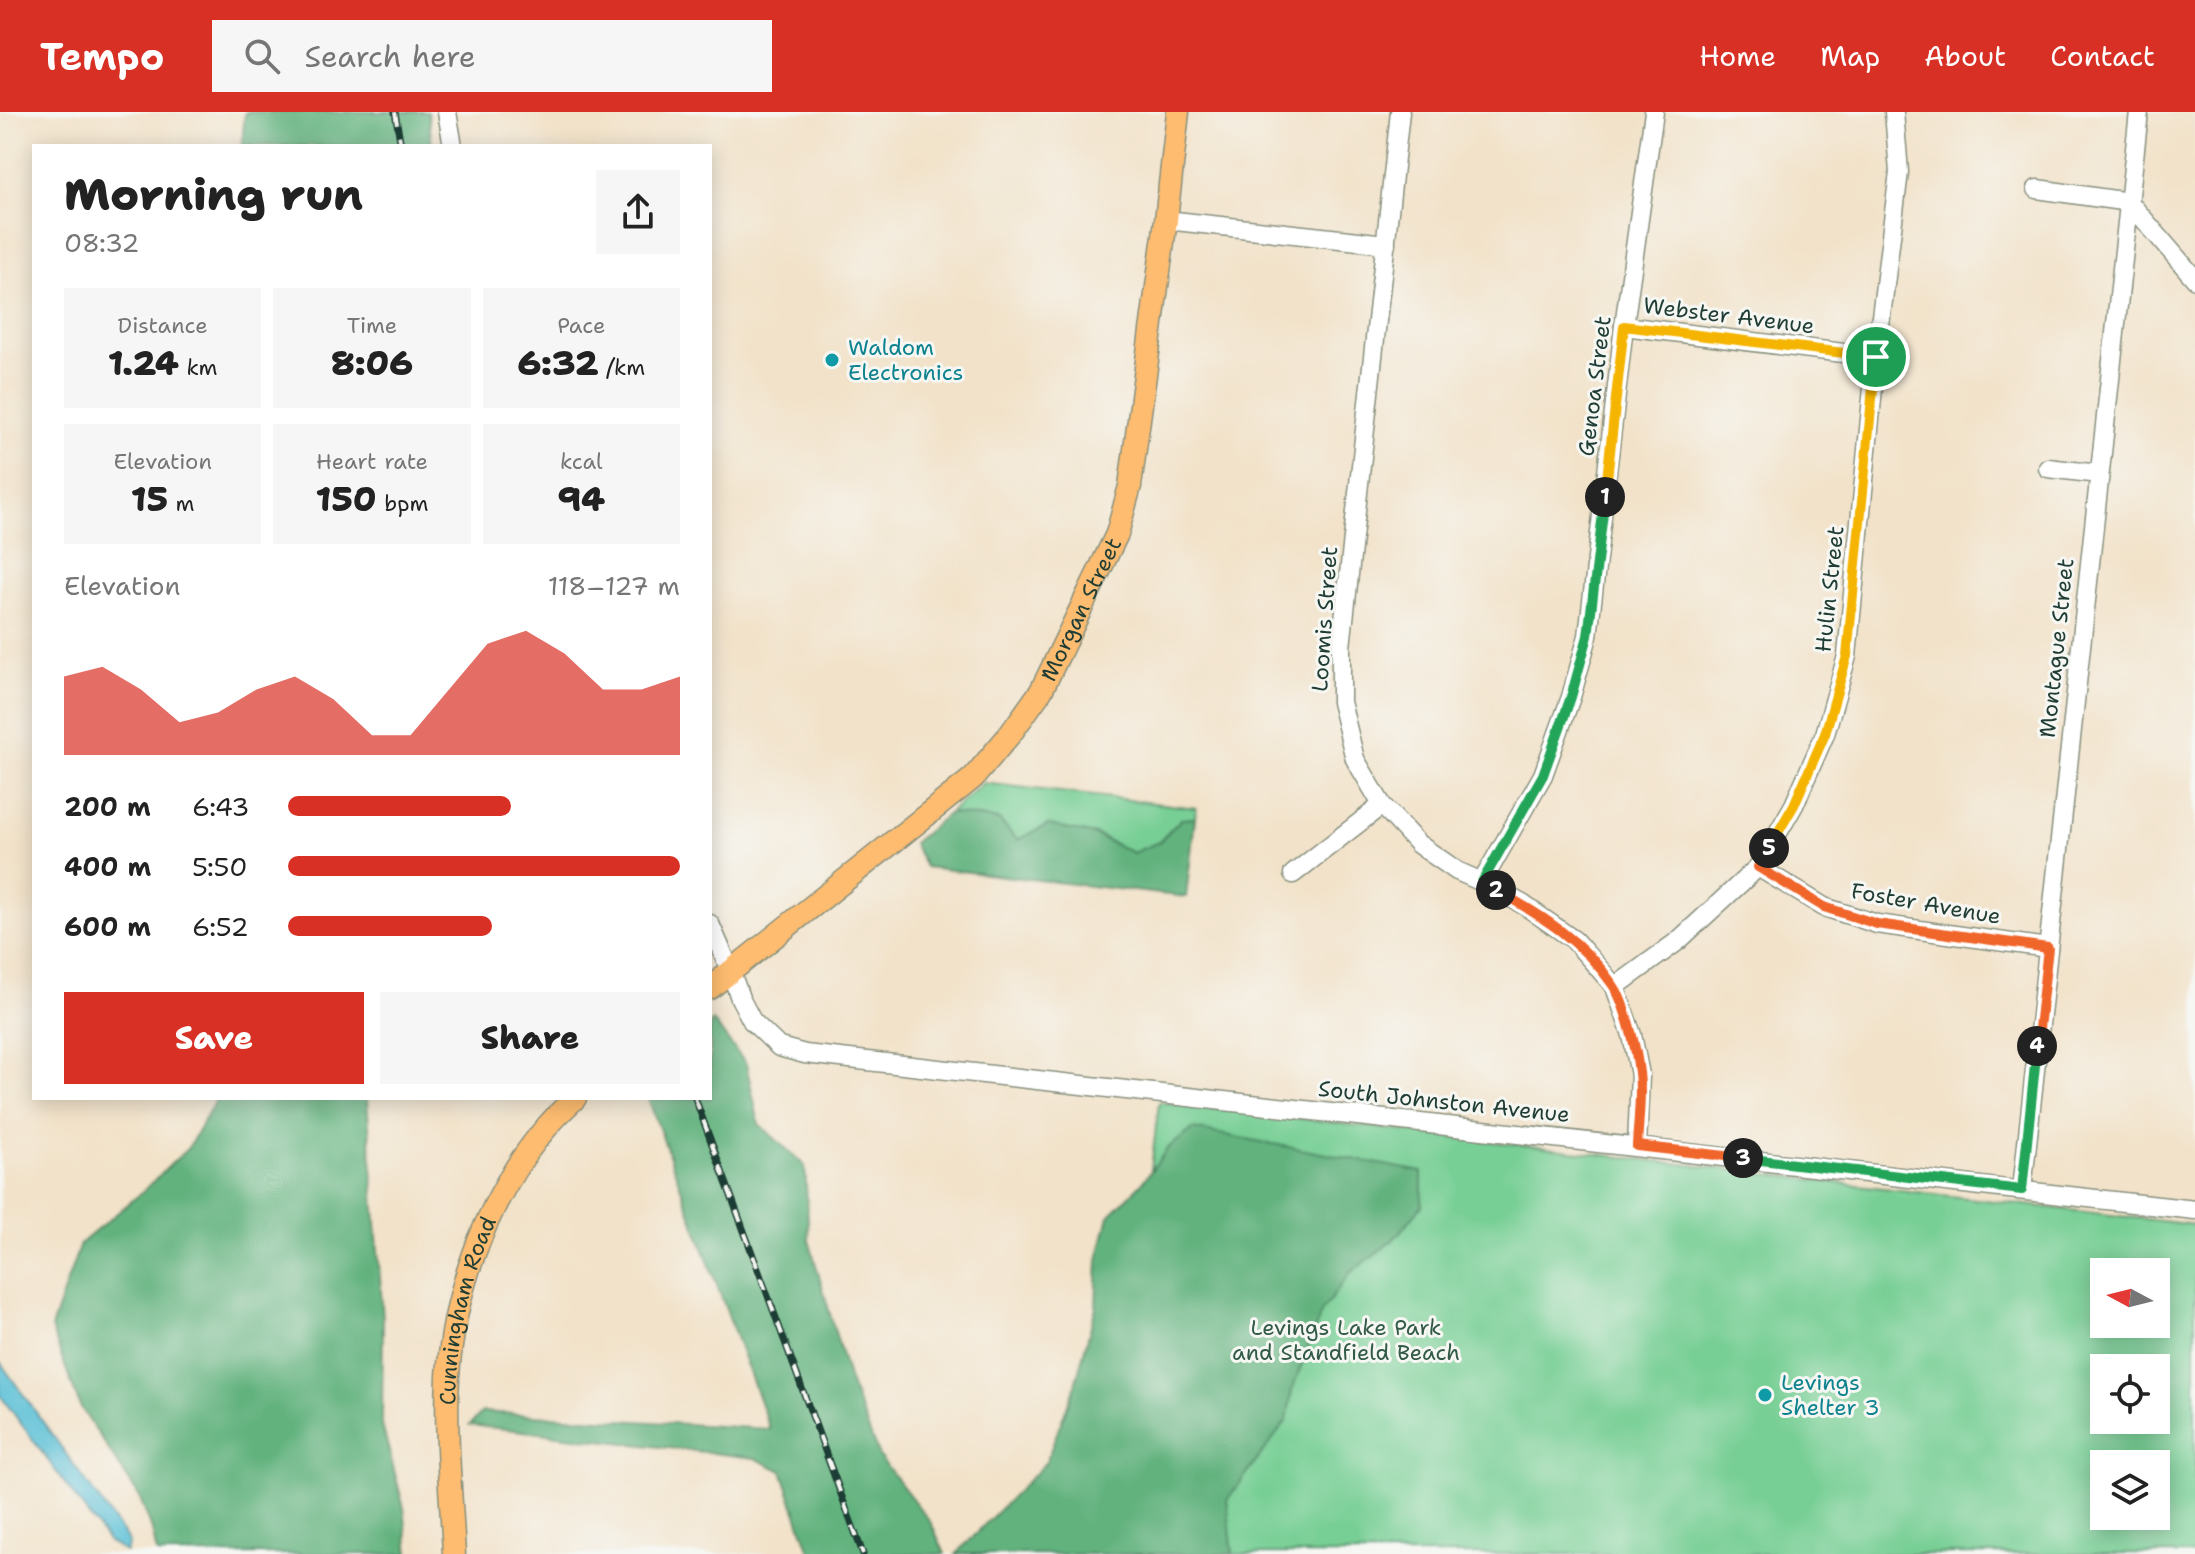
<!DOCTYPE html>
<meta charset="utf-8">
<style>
:root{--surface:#fff;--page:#f6f6f6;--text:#222;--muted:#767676;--accent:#d93025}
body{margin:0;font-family:"Shantell Sans",sans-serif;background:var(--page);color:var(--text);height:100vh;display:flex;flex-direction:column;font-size:30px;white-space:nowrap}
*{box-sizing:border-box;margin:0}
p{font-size:26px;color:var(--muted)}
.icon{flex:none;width:44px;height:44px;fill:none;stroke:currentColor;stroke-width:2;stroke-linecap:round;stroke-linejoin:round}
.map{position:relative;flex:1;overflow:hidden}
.details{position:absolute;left:32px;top:32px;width:680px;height:956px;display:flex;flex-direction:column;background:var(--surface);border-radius:0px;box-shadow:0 4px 20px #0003}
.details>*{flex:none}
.needle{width:52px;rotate:277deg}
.tools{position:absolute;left:2090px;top:1146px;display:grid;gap:16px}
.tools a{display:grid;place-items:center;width:80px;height:80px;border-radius:0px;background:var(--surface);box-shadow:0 4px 20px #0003;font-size:40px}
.pin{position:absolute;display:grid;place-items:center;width:68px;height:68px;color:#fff;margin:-34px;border:4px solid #fff;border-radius:50%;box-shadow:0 2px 8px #0007}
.km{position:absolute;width:40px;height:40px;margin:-20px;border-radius:50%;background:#222;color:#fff;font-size:22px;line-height:40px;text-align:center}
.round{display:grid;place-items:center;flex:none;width:84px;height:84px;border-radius:0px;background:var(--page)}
.headline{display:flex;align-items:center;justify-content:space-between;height:136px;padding:0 32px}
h1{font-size:44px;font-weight:800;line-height:60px}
.figures{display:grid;grid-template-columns:repeat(3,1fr);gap:12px;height:136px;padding:8px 32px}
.figures div{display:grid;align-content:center;border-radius:0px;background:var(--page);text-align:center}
.figures b{font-size:34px;font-weight:800}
.figures small{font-size:22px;font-weight:400}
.figures p{font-size:22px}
.chart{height:224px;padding:16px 32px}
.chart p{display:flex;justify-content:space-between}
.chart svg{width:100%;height:144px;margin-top:8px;fill:var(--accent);opacity:.7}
.primary-button{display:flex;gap:16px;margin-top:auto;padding:16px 32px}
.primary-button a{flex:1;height:92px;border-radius:0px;background:var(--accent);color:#fff;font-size:32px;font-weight:800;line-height:92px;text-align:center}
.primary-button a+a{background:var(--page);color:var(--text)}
ul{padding:0 32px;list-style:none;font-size:26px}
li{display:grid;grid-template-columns:128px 96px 1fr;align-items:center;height:60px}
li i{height:20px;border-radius:10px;background:var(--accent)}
header{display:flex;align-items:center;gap:48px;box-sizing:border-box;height:112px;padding:0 40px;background:var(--accent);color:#fff}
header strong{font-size:38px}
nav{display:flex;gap:44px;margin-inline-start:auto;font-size:28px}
.search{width:560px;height:72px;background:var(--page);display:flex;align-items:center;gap:20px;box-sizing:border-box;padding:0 28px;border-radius:0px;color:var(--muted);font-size:30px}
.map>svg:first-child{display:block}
.green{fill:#78cf95;stroke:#4c8664;stroke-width:2;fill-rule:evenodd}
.forest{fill:#62b27e;stroke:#407859;stroke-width:2}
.water{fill:#58bfd6;stroke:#3c7e85;stroke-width:2}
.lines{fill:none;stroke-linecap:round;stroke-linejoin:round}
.minor-casing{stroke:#88907e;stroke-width:21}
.major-casing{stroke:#88907e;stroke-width:25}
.minor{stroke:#fff;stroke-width:18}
.major{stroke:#fdbc70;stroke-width:22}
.rail-casing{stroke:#1f3d34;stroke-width:7}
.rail{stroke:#f6f6f2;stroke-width:4;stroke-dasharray:12;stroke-linecap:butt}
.split-1-casing{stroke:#fff;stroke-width:16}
.split-2-casing{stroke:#fff;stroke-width:16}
.split-3-casing{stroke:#fff;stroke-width:16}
.split-4-casing{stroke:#fff;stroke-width:16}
.split-5-casing{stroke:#fff;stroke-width:16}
.split-6-casing{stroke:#fff;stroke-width:16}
.split-1{stroke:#f5b400;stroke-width:10}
.split-2{stroke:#22a559;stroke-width:10}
.split-3{stroke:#f0652b;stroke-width:10}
.split-4{stroke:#22a559;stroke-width:10}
.split-5{stroke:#f0652b;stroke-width:10}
.split-6{stroke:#f5b400;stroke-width:10}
.culture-dot{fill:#0f9aa8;stroke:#f6f6f2;stroke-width:3}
.labels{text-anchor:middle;stroke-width:6;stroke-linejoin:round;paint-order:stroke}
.street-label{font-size:22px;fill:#1f3d34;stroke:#f6f6f2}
.culture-label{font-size:22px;fill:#0d838f;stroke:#f6f6f2;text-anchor:start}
.park-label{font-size:22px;fill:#315a47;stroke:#f6f6f2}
</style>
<header>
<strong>Tempo</strong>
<div class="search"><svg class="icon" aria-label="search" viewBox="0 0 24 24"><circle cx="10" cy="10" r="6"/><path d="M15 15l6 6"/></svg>Search here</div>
<nav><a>Home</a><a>Map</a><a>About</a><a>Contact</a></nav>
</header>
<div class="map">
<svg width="2195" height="1442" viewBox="0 0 2195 1442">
<rect width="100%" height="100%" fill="#f6f6f2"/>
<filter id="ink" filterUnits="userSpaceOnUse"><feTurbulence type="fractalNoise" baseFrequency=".0125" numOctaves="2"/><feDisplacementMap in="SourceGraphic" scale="16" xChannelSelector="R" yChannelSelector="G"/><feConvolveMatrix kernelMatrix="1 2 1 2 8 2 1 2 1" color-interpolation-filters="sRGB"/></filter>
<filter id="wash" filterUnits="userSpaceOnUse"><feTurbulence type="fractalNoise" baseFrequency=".006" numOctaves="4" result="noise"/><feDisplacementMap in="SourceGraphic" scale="32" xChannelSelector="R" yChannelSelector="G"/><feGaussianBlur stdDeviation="1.8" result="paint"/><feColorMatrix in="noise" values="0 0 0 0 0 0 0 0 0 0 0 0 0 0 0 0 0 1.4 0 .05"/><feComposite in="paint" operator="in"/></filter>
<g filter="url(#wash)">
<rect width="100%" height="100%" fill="#f2e2c9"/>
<g class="green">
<polygon points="983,671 1196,696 1195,706 1181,708 1159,730 1133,741 1095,722 1017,728 999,708 949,701"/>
<path d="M1159,990L2195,1113V1442H1105ZM2104,1160H2156V1212H2104ZM2104,1256H2156V1308H2104ZM2104,1352H2156V1404H2104Z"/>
</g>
<g class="forest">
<polygon points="245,0 428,0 432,34 242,34"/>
<polygon points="949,701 999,708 1017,728 1048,713 1095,723 1133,741 1159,730 1181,707 1195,706 1186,785 925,755 913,731"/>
<polygon points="713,909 746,952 759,1012 805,1054 809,1128 849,1269 879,1344 931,1411 945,1442 811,1442 782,1359 755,1346 470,1313 482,1300 770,1317 648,986 710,986 710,912"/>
<polygon points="217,986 367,986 383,1207 382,1313 404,1396 409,1442 157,1442 152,1418 139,1384 80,1294 51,1216 80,1132 140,1082 188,1036"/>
<polygon points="1193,1017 1422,1060 1422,1094 1392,1129 1350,1161 1322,1199 1292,1278 1287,1308 1227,1388 1233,1442 956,1442 1046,1350 1075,1273 1096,1195 1098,1148 1109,1104 1141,1072 1168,1036"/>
</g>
<polygon class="water" points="0,1250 129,1430 126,1440 108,1430 0,1283"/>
</g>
<g filter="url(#ink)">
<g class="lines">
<g class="minor-casing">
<g id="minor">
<polyline points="447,0 453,34"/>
<polyline points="1400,0 1341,535 1341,590 1355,647 1382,693 1418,732 1457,759 1482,770 1524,793 1574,828 1615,875 1632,923 1640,963 1637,1034"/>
<polyline points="2037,77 2129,90"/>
<polyline points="2129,90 2195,167"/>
<polyline points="1166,108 1386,132"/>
<polyline points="1624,214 1876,245"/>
<polyline points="2048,356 2099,362"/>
<polyline points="1758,755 1824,795 1877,812 2048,836"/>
<polyline points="1293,762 1382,693"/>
<polyline points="1482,770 1543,663 1571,585 1588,524 1624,214 1654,0"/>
<polyline points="710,812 731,860 740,886 752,909 779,935 805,942 2195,1098"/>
<polyline points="1615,875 1678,829 1758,755 1794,693 1825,622 1847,544 1876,245 1899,60 1894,0"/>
<polyline points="2022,1078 2139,0"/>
</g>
</g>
<g class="major-casing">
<g id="major">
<path id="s1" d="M710,876L973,666L1011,621L1041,579L1117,422L1130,374L1166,108L1178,0"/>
<path id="s2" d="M454,1442C451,1383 445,1323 448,1264C455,1163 499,1055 575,986"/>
</g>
</g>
<use href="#minor" class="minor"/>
<use href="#major" class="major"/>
<g class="rail-casing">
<g id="rail">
<polyline points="395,0 401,34"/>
<polyline points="695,986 863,1442"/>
</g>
</g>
<use href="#rail" class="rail"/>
</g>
</g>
<g class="lines" filter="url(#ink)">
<g class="split-1-casing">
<polyline id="split-1" points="1605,385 1624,214 1876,245"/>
</g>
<g class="split-2-casing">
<polyline id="split-2" points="1496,778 1482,770 1543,663 1571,585 1588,524 1605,385"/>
</g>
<g class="split-3-casing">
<path id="split-3" d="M1496,778C1541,803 1584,830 1613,873C1625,890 1637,939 1639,961C1642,984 1638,1010 1637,1034L1743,1046"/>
</g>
<g class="split-4-casing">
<polyline id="split-4" points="1743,1046 2022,1078 2037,934"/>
</g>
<g class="split-5-casing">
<polyline id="split-5" points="1769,736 1758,755 1824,795 1877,812 2048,836 2037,934"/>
</g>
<g class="split-6-casing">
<polyline id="split-6" points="1769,736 1794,693 1825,622 1847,544 1876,245"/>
</g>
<use href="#split-1" class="split-1"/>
<use href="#split-2" class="split-2"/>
<use href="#split-3" class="split-3"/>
<use href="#split-4" class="split-4"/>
<use href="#split-5" class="split-5"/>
<use href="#split-6" class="split-6"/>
</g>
<g class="culture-dot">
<circle cx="832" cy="248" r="8"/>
<circle cx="1765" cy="1283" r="8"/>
</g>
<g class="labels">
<g class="street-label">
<text transform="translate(1729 203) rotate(7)" y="8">Webster Avenue</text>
<text transform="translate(1594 274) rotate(-83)" y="8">Genoa Street</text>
<text transform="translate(1829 477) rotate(-84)" y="8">Hulin Street</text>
<text dy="8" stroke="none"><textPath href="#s1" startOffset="538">Morgan Street</textPath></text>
<text transform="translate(1324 507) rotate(-86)" y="8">Loomis Street</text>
<text transform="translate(2056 536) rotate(-84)" y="8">Montague Street</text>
<text transform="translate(1926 791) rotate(10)" y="8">Foster Avenue</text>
<text transform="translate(1444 989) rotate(6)" y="8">South Johnston Avenue</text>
<text dy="8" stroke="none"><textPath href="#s2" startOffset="246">Cunningham Road</textPath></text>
</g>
<g class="culture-label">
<text x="848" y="243">Waldom<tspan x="848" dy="25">Electronics</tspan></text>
<text x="1781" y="1278">Levings<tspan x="1781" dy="25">Shelter 3</tspan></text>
</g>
<g class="park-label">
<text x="1346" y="1223">Levings Lake Park<tspan x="1346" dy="25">and Standfield Beach</tspan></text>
</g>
</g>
</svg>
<div class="tools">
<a><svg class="needle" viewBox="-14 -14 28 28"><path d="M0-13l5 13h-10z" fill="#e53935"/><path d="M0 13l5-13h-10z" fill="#767676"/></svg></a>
<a><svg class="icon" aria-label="locate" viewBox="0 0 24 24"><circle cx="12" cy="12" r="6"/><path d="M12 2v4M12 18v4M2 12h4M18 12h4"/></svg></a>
<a><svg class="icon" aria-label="layers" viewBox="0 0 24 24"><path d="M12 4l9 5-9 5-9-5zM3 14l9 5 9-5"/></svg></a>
</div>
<div class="pin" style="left:1876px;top:245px;background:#1e9e55"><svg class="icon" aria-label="arrive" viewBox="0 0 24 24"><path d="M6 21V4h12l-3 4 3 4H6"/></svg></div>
<b class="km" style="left:1605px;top:385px">1</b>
<b class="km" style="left:1496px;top:778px">2</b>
<b class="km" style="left:1743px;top:1046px">3</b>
<b class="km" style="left:2037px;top:934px">4</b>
<b class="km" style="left:1769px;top:736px">5</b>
<section class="details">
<div class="headline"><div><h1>Morning run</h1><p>08:32</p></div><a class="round"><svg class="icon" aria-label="share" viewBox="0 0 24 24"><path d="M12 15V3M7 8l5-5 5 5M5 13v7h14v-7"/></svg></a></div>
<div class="figures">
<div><p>Distance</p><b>1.24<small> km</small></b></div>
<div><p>Time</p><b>8:06</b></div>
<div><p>Pace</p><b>6:32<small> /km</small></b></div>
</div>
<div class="figures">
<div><p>Elevation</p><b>15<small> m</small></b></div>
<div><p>Heart rate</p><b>150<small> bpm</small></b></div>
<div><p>kcal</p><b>94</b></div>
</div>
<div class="chart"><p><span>Elevation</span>118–127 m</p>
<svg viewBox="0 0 160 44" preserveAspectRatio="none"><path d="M0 44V20L10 17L20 24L30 34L40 31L50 24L60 20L70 27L80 38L90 38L100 24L110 10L120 6L130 13L140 24L150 24L160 20V44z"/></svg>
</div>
<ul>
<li><b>200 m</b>6:43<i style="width:57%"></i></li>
<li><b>400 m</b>5:50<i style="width:100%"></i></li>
<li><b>600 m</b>6:52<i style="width:52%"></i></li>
</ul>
<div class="primary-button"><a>Save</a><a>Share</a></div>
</section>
</div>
